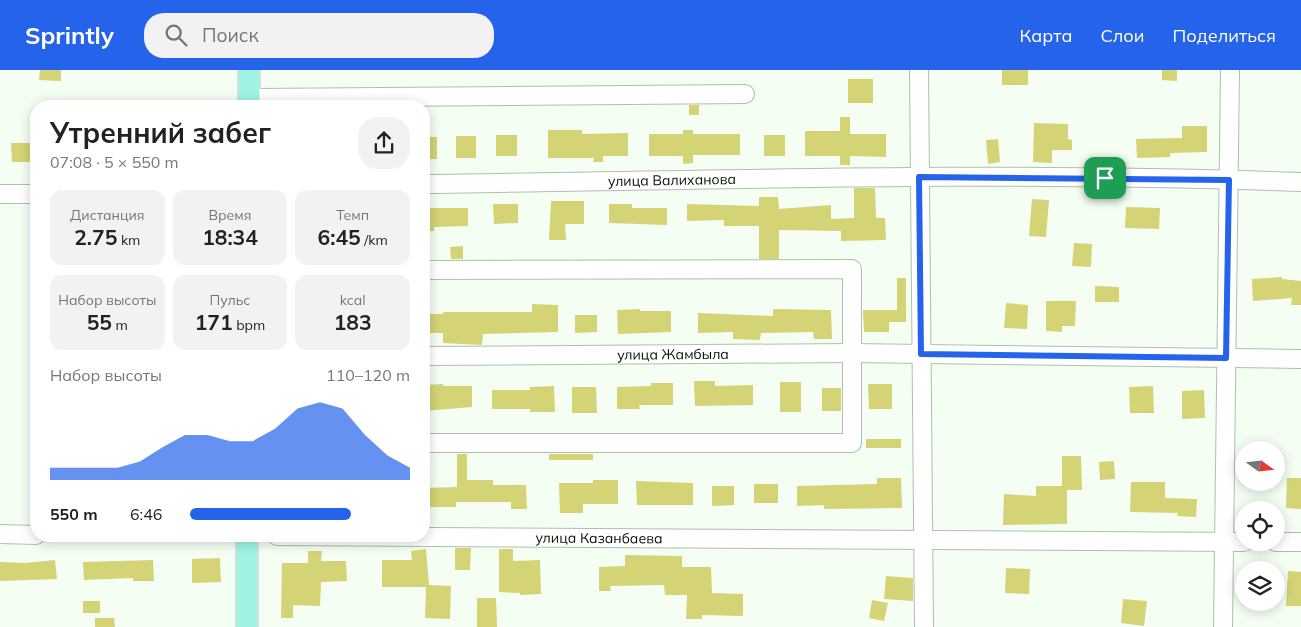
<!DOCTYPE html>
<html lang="ru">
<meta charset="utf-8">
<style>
:root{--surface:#fff;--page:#f2f2f2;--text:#222;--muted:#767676;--accent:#2563eb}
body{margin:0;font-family:Mulish,sans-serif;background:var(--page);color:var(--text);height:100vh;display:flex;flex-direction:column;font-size:19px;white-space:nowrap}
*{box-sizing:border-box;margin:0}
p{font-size:16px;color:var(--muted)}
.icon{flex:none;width:28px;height:28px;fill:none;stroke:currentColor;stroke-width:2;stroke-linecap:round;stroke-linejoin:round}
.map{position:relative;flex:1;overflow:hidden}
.side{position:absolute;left:30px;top:30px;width:400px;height:442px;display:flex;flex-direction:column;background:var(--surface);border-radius:20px;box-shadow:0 2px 12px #0003}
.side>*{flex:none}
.needle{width:32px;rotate:105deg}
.tools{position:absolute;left:1235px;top:371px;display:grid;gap:10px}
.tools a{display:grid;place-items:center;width:50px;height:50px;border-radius:50%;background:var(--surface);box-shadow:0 2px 12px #0003;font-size:25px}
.pin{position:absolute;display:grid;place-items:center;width:42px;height:42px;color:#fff;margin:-21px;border-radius:10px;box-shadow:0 2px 8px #0006}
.round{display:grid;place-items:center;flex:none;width:52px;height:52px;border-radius:20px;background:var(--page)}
.headline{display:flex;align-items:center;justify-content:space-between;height:85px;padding:0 20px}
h1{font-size:28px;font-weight:700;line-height:38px}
.stats{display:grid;grid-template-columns:repeat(3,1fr);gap:8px;height:85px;padding:5px 20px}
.stats div{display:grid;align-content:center;border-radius:12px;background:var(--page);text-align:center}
.stats b{font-size:21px;font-weight:700}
.stats small{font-size:14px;font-weight:400}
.stats p{font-size:14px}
.chart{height:140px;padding:10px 20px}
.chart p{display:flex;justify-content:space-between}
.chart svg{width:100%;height:90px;margin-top:5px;fill:var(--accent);opacity:.7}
ul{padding:0 20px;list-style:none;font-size:16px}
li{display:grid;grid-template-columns:80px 60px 1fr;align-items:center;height:38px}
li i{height:12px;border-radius:6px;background:var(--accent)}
header{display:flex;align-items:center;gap:30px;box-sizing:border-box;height:70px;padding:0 25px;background:var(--accent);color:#fff}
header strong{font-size:24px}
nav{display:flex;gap:28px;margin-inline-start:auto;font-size:18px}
.search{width:350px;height:45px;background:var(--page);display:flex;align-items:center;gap:12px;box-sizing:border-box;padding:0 18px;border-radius:20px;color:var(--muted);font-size:19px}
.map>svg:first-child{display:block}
.building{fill:#d4d477}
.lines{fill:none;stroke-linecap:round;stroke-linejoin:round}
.minor-casing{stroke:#abc2a9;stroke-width:20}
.major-casing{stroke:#dcdddc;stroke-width:24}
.minor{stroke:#fff;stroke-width:18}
.major{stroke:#9ff3e3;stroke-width:21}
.route-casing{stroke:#fff;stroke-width:10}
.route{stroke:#2563eb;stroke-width:6}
.labels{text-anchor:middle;stroke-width:4.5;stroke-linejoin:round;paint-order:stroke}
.street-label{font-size:14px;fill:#080f07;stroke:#f4fef3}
</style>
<header>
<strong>Sprintly</strong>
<div class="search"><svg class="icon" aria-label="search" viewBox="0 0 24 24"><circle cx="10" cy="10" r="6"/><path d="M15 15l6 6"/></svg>Поиск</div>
<nav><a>Карта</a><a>Слои</a><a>Поделиться</a></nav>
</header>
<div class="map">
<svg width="1301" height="557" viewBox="0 0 1301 557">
<rect width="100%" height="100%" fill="#f4fef3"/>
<g class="building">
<polygon points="40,0 61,0 61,11 39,10"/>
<rect x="1002" y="0" width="26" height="15"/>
<polygon points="1162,0 1177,0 1177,11 1162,10"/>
<rect x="848" y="9" width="25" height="24"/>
<rect x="689" y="35" width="10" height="10"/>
<polygon points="840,47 850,47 850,64 886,64 886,87 850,86 850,95 840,95 840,86 805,86 805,61 840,61"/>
<polygon points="1034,53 1068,54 1068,69 1072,70 1072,80 1052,80 1052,93 1033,92"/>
<polygon points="1182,56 1207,56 1207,82 1170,83 1170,87 1137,88 1136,69 1182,68"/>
<polygon points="548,60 582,60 582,64 628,63 628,86 603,86 603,92 593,92 594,88 548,88"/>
<polygon points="683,60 693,60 693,64 740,64 740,85 693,85 693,93 683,94 683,86 649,86 649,64 683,64"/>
<rect x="496" y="65" width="21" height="21"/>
<rect x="764" y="65" width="21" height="21"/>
<rect x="456" y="66" width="20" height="22"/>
<rect x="424" y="67" width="13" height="22"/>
<polygon points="998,69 1000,92 988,94 986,70"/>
<polygon points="11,73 36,73 36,92 12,92"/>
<polygon points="854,118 875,118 876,148 885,148 886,170 841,171 841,161 779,160 779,189 759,189 759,156 724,156 724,150 687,151 687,134 759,136 759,127 778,127 779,139 831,135 831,149 854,148"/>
<polygon points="1032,129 1049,130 1046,167 1029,166"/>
<polygon points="551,131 584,131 584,154 565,154 566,170 549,170"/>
<polygon points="493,134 518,134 518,153 494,154"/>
<polygon points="609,134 632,134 632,138 667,138 667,155 609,153"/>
<polygon points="1126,137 1160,138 1159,159 1125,158"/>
<polygon points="424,138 468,138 468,156 434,157 434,161 424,161"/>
<polygon points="1074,173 1092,174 1091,197 1072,196"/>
<polygon points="463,176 463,189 451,189 450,177"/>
<polygon points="1282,207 1282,209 1301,211 1301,235 1291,235 1292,228 1253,231 1252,209"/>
<polygon points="897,208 906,208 906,252 889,252 889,262 864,262 863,240 897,240"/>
<polygon points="1095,216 1119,217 1119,232 1095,232"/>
<polygon points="1046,231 1076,231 1075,256 1062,256 1062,262 1046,261"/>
<polygon points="1006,233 1028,235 1027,259 1004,258"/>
<polygon points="532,234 558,235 558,262 483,264 482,275 443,273 443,263 424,263 424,244 443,244 443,242 532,242"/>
<polygon points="640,239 640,241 671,241 671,262 618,264 617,240"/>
<polygon points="773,239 831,240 832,269 814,269 813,262 761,263 760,270 733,269 733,262 698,263 698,243 773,246"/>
<polygon points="575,245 597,245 597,262 575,263"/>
<polygon points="694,311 715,311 715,316 753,315 753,335 695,336"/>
<rect x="780" y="312" width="21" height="30"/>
<polygon points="651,313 673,313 673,335 639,335 640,339 617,339 617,317 651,316"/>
<polygon points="443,314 443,316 472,316 472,337 424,341 424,315"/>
<polygon points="868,314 892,314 892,339 869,339"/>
<polygon points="554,316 555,342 530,342 530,339 492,339 492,320 530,320 530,317"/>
<polygon points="1153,316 1154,343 1130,343 1129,317"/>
<polygon points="572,317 596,317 597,343 572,343"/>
<rect x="822" y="318" width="19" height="23"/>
<polygon points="1204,320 1205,348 1182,349 1182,321"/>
<rect x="866" y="369" width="35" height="9"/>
<polygon points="457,384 467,384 467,410 493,410 493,415 526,415 527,439 511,439 511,432 456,432 456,437 424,437 424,418 457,417"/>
<rect x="549" y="384" width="44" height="6"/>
<polygon points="1062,386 1081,386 1082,420 1067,420 1067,454 1003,455 1004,424 1036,426 1036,416 1062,416"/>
<polygon points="1114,391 1115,409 1100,410 1099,392"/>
<polygon points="877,408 901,408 902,438 824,439 824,435 797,436 797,416 877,414"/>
<polygon points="1287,408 1301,408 1301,439 1286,438"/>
<polygon points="593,410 618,410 618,434 583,434 583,443 560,443 559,413 593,413"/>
<polygon points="636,411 693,413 693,435 637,435"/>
<polygon points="1131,412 1165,412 1165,428 1197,429 1196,447 1177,446 1178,443 1130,442"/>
<rect x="754" y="414" width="24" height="19"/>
<polygon points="712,416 734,416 734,435 712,436"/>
<polygon points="455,478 471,478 470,500 455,500"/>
<polygon points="426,479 429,515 451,516 450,549 425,548 426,517 382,517 382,490 412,490 411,481"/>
<polygon points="499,479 513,479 513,491 540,490 541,524 520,525 520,523 499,522"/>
<polygon points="308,481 322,481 321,491 346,491 347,511 321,512 320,536 293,535 293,548 281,548 282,493 308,493"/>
<polygon points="625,485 682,486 682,497 711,497 712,523 743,524 743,546 702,545 702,549 686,549 687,525 665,525 664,515 610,516 611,521 599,521 599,497 625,496"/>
<polygon points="220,488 221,512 192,513 192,489"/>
<polygon points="55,490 57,509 0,511 0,492 25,493"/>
<polygon points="153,490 154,511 133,511 133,508 84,510 83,492"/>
<polygon points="1006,498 1030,499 1029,524 1005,523"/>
<polygon points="1288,501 1301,502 1301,536 1286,536"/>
<polygon points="886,506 913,508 913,531 884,529"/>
<polygon points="477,528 496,528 497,557 477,557"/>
<polygon points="1123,529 1147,531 1144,556 1121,553"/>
<polygon points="872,530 888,533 884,551 869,548"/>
<rect x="83" y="531" width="17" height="12"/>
<polygon points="95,548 114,548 115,557 95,557"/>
</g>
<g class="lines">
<g class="minor-casing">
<g id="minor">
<polyline points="919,0 924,557"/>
<polyline points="249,28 745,24"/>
<path id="s1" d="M424,114C716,110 1009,101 1301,112"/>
<polyline points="0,124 36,124"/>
<polyline points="424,200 852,199 852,373 424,373"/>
<path id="s2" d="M424,286L852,283L1301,289"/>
<polyline points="0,464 36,465"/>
<path id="s3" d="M277,466L1244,472"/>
<polyline points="1276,472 1301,472"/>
<polyline points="1223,557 1230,0"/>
</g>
</g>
<g class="major-casing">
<g id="major">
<polyline points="249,36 249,0"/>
<polyline points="247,466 247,557"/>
</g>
</g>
<use href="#minor" class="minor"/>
<use href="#major" class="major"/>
</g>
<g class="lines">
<g class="route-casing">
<polygon id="route" points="919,107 1229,110 1226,288 921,284"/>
</g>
<use href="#route" class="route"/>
</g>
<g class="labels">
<g class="street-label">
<text dy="5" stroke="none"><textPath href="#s1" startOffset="248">улица Валиханова</textPath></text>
<text dy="5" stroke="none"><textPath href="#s2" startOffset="249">улица Жамбыла</textPath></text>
<text dy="5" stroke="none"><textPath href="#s3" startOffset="322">улица Казанбаева</textPath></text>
</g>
</g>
</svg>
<div class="tools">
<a><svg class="needle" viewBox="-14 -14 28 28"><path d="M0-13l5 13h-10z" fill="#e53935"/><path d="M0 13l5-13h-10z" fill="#767676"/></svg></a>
<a><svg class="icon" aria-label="locate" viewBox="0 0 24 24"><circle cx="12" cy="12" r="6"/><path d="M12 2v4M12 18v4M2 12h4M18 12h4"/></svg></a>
<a><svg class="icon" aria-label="layers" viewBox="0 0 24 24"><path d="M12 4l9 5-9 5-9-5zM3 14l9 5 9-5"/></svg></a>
</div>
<div class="pin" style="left:1105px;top:108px;background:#1e9e55"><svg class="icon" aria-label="arrive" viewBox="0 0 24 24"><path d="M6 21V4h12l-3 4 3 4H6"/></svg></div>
<section class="side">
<div class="headline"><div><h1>Утренний забег</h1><p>07:08 · 5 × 550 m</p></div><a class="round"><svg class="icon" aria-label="share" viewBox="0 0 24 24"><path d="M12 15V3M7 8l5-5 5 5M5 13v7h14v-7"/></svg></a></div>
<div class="stats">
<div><p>Дистанция</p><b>2.75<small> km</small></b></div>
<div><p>Время</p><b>18:34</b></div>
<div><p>Темп</p><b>6:45<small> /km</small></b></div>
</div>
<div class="stats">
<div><p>Набор высоты</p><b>55<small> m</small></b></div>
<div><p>Пульс</p><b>171<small> bpm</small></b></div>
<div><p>kcal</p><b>183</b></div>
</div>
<div class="chart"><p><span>Набор высоты</span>110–120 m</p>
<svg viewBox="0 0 160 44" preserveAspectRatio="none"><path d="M0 44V38L10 38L20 38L30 38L40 35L50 28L60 22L70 22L80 25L90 25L100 19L110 9L120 6L130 9L140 22L150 32L160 38V44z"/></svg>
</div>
<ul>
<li><b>550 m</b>6:46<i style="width:73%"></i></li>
</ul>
</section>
</div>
